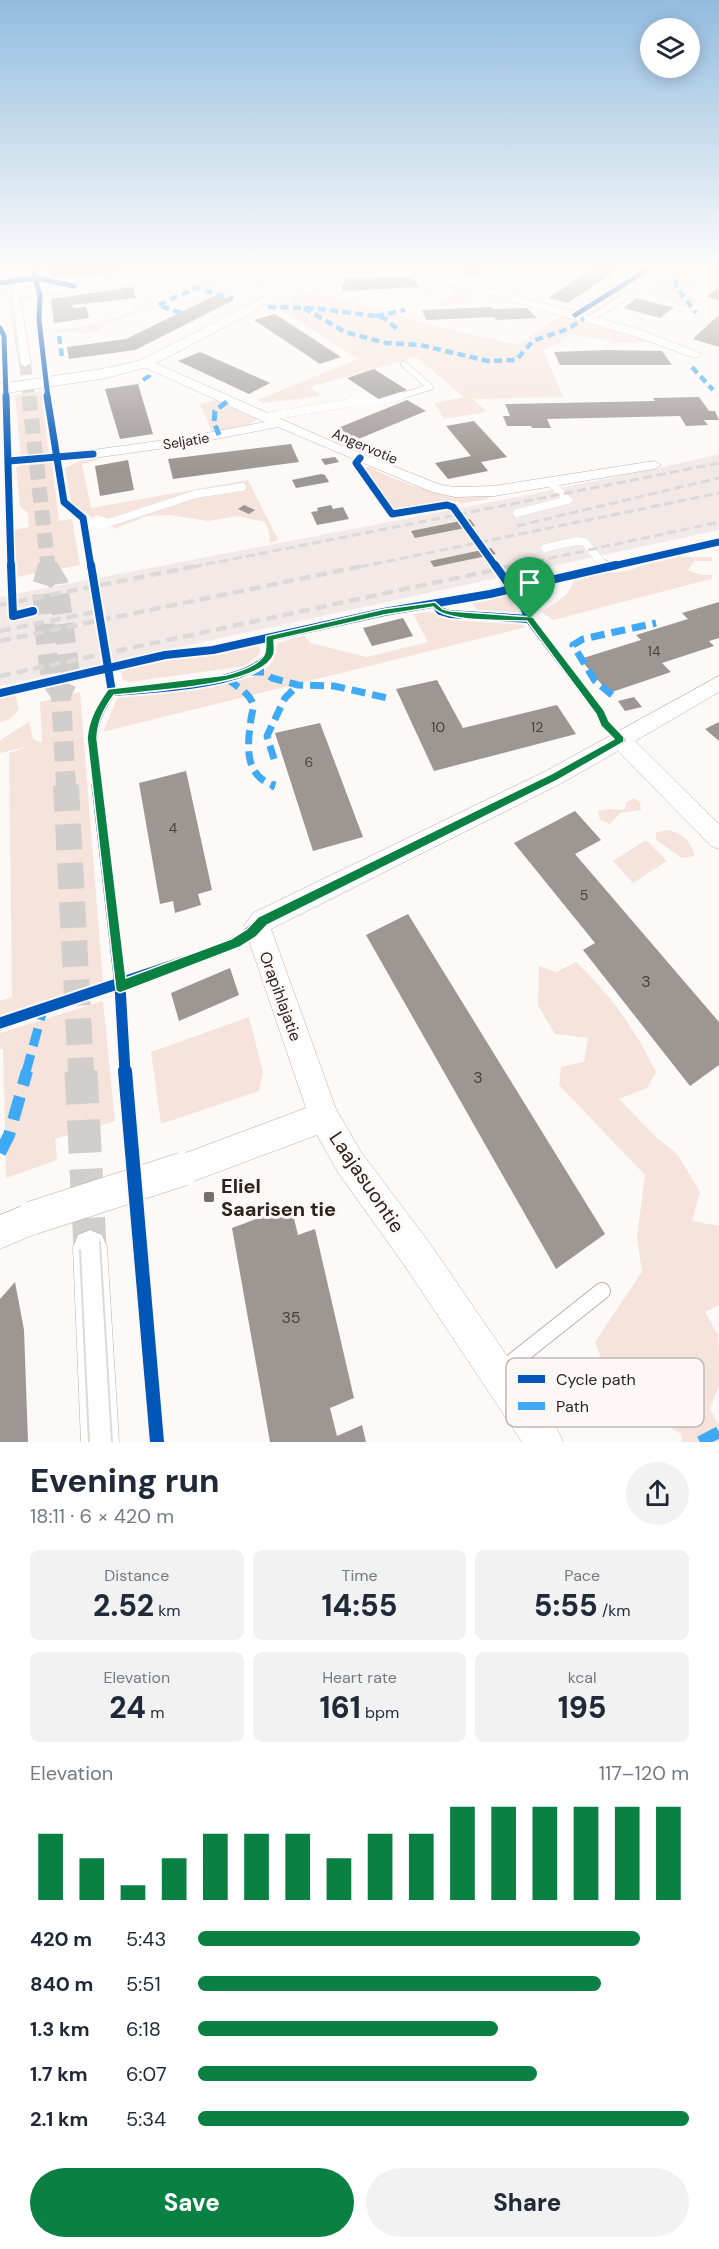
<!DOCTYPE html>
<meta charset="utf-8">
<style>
:root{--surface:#fff;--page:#f2f2f3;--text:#1f2937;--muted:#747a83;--accent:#0b8043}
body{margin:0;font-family:"DM Sans",sans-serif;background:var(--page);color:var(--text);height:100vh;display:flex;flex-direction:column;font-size:22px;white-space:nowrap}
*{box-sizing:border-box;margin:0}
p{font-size:20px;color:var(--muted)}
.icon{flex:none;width:33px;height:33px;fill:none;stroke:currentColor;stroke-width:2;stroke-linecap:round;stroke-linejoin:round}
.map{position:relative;height:1442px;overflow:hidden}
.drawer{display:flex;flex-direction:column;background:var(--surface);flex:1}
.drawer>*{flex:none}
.fabs{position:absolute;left:640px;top:18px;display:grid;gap:12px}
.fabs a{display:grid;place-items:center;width:60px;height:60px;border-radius:50%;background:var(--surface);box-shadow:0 3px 15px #0003;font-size:30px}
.pin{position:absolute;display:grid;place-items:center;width:51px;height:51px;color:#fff;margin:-62px -26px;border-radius:50% 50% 50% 0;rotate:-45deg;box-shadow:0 0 6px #0007}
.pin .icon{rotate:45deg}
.round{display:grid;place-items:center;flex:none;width:63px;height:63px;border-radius:32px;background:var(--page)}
.summary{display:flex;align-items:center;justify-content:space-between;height:102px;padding:0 30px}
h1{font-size:33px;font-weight:800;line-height:45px}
.figures{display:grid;grid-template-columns:repeat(3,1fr);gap:9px;height:102px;padding:6px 30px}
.figures div{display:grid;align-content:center;border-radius:9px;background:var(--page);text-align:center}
.figures b{font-size:30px;font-weight:800}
.figures small{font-size:16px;font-weight:400}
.figures p{font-size:16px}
.chart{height:168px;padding:12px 30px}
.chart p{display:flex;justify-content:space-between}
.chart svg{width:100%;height:108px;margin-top:6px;stroke:var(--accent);stroke-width:6}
.cta{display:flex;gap:12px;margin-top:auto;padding:12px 30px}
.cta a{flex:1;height:69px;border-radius:36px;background:var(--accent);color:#fff;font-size:24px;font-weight:800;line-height:69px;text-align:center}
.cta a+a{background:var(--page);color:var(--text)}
ul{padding:0 30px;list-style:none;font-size:20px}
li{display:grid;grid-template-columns:96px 72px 1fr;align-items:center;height:45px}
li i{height:15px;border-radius:8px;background:var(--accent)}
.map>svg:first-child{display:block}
.built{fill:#f3eae7}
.green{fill:#f6e4dc}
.building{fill:#9d9793}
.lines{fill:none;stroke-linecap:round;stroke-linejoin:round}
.minor-tunnel-far4{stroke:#d2cecc;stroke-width:12;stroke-dasharray:12 6;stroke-linecap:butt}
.minor-tunnel-far3{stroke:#d2cecc;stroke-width:15;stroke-dasharray:15 8;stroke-linecap:butt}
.minor-tunnel-far2{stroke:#d2cecc;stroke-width:20;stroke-dasharray:20 10;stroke-linecap:butt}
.minor-tunnel-far1{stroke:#d2cecc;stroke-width:26;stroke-dasharray:26 13;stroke-linecap:butt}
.minor-tunnel{stroke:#d2cecc;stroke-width:33;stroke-dasharray:33 16;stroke-linecap:butt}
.service-far3-casing{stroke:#b7b2af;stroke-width:7}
.service-far2-casing{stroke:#b7b2af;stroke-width:8}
.service-far1-casing{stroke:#b7b2af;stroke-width:11}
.service-casing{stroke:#b7b2af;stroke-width:18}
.minor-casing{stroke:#b7b2af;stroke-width:1}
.tertiary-casing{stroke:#b7b2af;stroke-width:1}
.service-far3{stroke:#fffefe;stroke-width:6}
.service-far2{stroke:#fffefe;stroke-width:8}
.service-far1{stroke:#fffefe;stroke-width:10}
.service{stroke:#fffefe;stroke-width:16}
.minor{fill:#fffefe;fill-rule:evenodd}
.tertiary{fill:#fffefe;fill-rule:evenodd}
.tram-far1{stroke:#dcdad9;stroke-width:1.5}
.tram{stroke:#dcdad9;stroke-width:2}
.rail-far1{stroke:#dcdad9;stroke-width:3;stroke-dasharray:9 4.5;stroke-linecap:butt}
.rail{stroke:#dcdad9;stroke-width:4.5;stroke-dasharray:11 6;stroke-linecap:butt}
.minor-bridge-casing{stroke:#b7b2af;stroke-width:34;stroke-linecap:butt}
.minor-bridge{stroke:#fffefe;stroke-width:33}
.quiet-far4{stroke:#3fa9f5;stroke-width:4.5;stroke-dasharray:8 4.5;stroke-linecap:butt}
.quiet-far3{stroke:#3fa9f5;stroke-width:5;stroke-dasharray:10 5;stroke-linecap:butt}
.quiet-far2{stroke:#3fa9f5;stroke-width:7;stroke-dasharray:14 7;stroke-linecap:butt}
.quiet-far1{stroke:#3fa9f5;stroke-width:9;stroke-dasharray:18 9;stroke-linecap:butt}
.quiet{stroke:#3fa9f5;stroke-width:12;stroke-dasharray:24 12;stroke-linecap:butt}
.cycleway-far4-casing{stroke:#fdf8f6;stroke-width:8}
.cycleway-far3-casing{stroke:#fdf8f6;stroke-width:10}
.cycleway-far2-casing{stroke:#fdf8f6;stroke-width:12}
.cycleway-far1-casing{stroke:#fdf8f6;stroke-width:15}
.cycleway-casing{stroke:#fdf8f6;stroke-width:18}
.cycleway-far4{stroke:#0057b8;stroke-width:5}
.cycleway-far3{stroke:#0057b8;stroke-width:7}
.cycleway-far2{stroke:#0057b8;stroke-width:8}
.cycleway-far1{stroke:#0057b8;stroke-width:11}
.cycleway{stroke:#0057b8;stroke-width:14}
.route{fill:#0b8043;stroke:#fff;stroke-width:1.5;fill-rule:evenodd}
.poi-dot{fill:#756e6b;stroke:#fdf8f6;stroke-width:2}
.labels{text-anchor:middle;stroke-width:6;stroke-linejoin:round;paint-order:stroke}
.far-street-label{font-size:14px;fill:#2c231f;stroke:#fdf8f6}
.number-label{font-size:14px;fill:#48403c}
.near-number-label{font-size:16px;fill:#48403c}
.street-label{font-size:16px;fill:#2c231f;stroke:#fdf8f6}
.near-street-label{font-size:20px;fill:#2c231f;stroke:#fdf8f6}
.near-poi-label{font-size:20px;font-weight:bold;fill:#2c231f;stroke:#fdf8f6;text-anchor:start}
.key{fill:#fdf8f6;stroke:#beb8b6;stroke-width:1.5}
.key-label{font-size:16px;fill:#2c231f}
</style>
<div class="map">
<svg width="719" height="1442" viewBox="0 0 719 1442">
<rect width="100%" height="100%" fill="#fcf9f7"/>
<polygon class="built" points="719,454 719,530 0,686 0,597 502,500 664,467"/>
<g class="green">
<polygon points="636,267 657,267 592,316 572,310"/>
<polygon points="273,273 296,276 274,286 250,280"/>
<polygon points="654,278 686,278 704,284 690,286 687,289 691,296 699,301 682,307 643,290"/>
<polygon points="189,281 229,291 220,293 197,286 178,294 168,295 167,291 181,288"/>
<polygon points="459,289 465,289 472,304 439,305 438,302"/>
<polygon points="302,292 334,297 432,325 518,345 562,314 650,342 610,343 614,341 570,334 558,344 543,350 563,397 473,399 487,412 444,419 434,403 464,397 416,357 310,387 321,396 263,403 257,400 358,359 275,306"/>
<path d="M150,301L153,303L123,319L102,324L103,327C91,337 82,333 69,332C64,332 58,334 53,334L57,329C85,329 126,318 150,301Z"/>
<polygon points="41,391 49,455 21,457 15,395"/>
<polygon points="217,400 258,419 246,426 212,432 200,404"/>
<polygon points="96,458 98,460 82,464 91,508 248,480 278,540 270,543 269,531 265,522 238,516 208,521 170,515 147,516 114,529 107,518 96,515 93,518 75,505 72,506 65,468 82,460"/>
<polygon points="52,463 59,521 72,519 80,565 17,577 14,530 29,527 28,513 20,507 16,467 22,465"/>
<path d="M369,467C412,488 443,498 491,496L487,499L460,504L458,501C442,504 404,516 391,507C381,501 373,481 367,471L365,468Z"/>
<polygon points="680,557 711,557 713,561 694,561 688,570 701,575 713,575 711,579 553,620 542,612 566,595 574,582 599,574 627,571 647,564"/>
<polygon points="508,595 517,612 513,614 479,612 472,603"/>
<path d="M428,612L448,618L516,622L526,627L103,732L117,698L253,677C273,666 272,664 278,643L304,635L310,643L367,657L428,642L413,614Z"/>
<polygon points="257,646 260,647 260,653 246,666 129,682 123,680 121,670 182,658 223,654"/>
<polygon points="80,692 103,982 0,1015 0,1001 12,997 9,753 30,746 0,753 0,740 29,722 33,739 42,743 40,702"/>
<polygon points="15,693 19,710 10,719 0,722 0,697"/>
<polygon points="634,798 640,802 641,810 620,813 610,824 600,820 598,811 608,809 624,810 627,802"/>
<path d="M665,830C678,830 693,842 694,856L682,858L656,840V833Z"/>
<polygon points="646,840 667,861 633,883 613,861"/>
<path d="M576,962C613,998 633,1026 656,1072L647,1088L619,1099L658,1139L677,1154L700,1192L692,1221L719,1226V1305L705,1312L718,1335L719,1357V1386L710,1409L719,1426V1442H682L681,1434L615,1393L595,1342L642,1272L637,1237L645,1175L559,1085L561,1067L584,1062L588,1038L555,1034L538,1005L539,966L556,972Z"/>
<polygon points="103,1001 115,1121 55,1139 57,1160 6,1178 3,1049 0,1049 0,1033"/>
<polygon points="249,1017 263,1072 259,1091 161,1124 151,1052"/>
</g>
<g class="building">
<polygon points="40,267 126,267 128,271 75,277 75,275 52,277"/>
<polygon points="469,267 493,267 474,277 458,272"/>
<polygon points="596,267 622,267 568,303 548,298"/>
<polygon points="411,277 419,287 343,291 342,284 345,284 344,279"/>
<polygon points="133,287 136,298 72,305 73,308 86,307 89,318 54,323 51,299"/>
<polygon points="717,288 719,289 719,300 706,297"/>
<polygon points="216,295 234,300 135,350 69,359 67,347 126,339"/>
<polygon points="636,298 658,304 674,307 660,318 624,308"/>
<polygon points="491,307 493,309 527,308 537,318 496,320 494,317 426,320 422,310"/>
<polygon points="275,314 341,357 320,364 254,320"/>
<polygon points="719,315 719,347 693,339 699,333"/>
<polygon points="607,350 662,351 672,365 560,365 554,352"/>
<polygon points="200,352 223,362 270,383 249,394 178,361"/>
<polygon points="374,369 407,390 380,400 347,378"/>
<polygon points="138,384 153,434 120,439 105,389"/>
<polygon points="699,397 709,411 715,411 719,420 704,420 708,425 686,426 680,416 547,419 551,428 532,428 531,426 507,426 503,416 510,416 505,404 655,401 653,398"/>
<polygon points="407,400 426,411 356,440 338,428"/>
<polygon points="474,421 507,457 481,462 488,471 448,479 435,463 471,456 446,426"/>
<polygon points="291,444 299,462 173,479 168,459"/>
<polygon points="335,457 339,462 325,465 321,459"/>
<polygon points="128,460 134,490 100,496 95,466"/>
<polygon points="321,474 325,475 329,482 296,488 292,480"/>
<polygon points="244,505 255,510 249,514 238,509"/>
<polygon points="331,505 333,509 343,507 349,519 317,525 311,512 318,511 317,508"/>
<polygon points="470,519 475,526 415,538 411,531"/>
<polygon points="491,548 496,554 434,567 430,561"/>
<polygon points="719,602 719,638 709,641 714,646 662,663 671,672 609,693 580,659 641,640 636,635 688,619 682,613"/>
<polygon points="403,618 413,636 372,646 363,628"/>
<polygon points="437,680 463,728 557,705 576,734 434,771 396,689"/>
<polygon points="634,697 642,707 625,711 618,701"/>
<polygon points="719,722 719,741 705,729"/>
<polygon points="320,723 363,837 313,851 275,733"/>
<polygon points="186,771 212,890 198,894 201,905 175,913 173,901 160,904 139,783"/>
<polygon points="575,811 601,840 575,854 719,1022 719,1065 690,1086 583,950 595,943 514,843"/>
<polygon points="408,914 605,1234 556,1269 366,935"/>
<polygon points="230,968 239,995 179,1021 171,993"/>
<polygon points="291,1206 298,1235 315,1229 354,1398 330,1408 337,1436 362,1425 366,1442 270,1442 232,1228"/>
<polygon points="15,1282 24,1330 28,1442 0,1442 0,1299"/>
</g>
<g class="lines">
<polyline class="minor-tunnel-far4" points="25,363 29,398"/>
<polyline class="minor-tunnel-far3" points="29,396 48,567"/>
<g class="minor-tunnel-far2">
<polyline points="48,565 42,586 46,643 51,680 61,695"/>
<polyline points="48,567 58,583 70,675 61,695 66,787"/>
</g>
<polyline class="minor-tunnel-far1" points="66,785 81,1072"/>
<polyline class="minor-tunnel" points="81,1071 90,1247"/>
<g class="service-far3-casing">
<g id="service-far3">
<polyline points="417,271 421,284 429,287"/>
<polyline points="211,277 238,267"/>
<polyline points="590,319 632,292"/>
<polyline points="396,398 430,387 404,364"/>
</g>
</g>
<g class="service-far2-casing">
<g id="service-far2">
<polyline points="266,417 349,403 379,403 401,396"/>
<polyline points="517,513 568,500 551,483"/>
<polyline points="85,523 108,523 196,494 242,487"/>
<polyline points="545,548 577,541 585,542 605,567"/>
</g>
</g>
<g class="service-far1-casing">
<polyline id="service-far1" points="604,565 606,568"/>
</g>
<g class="service-casing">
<polyline id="service" points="501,1371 602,1291"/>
</g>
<g class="minor-casing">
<g id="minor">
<polygon points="331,267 412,267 642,330 702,354 700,357 692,357 634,336 411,273 390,271 331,273 280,298 272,298 271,296 316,271"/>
<polygon points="14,291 19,294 31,363 25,367 19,363 9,294"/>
<polygon points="146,359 340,445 441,485 455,487 494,486 654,461 661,465 654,469 494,496 455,497 432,492 278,427 180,446 93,458 88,457 86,454 88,451 93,450 180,438 265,422 142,366 140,363 142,360"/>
<polygon points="719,676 719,692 635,741 719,824 719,849 711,846 618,751 562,783 271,929 336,1109 361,1152 431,1245 557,1429 563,1442 522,1442 407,1269 339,1174 317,1135 183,1185 172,1180 167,1169 172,1158 306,1108 244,926 253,913 546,771"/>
<polygon points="32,1202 44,1206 48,1218 44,1230 0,1249 0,1215"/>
<polygon points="90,1230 102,1235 107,1247 119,1442 81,1442 73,1247 78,1235"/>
</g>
</g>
<g class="tertiary-casing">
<polygon id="tertiary" points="0,267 7,267 9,281 13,285 16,280 14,267 26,267 28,280 23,289 184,271 211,273 281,293 283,296 151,366 107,378 0,394 0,384 107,368 141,360 264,297 210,281 184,279 14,298 9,297 0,286"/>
</g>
<use href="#service-far3" class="service-far3"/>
<use href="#service-far2" class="service-far2"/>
<use href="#service-far1" class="service-far1"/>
<use href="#service" class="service"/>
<use href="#minor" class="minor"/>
<use href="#tertiary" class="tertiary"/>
<polyline class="tram-far1" points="8,267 20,363"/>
<g class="tram">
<polyline points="100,1242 112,1442"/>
<polyline points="80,1250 89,1442"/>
</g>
<g class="rail-far1">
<polyline points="517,526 719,478"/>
<polyline points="193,567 719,463"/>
<polyline points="360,567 719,493"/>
<polyline points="509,567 719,522"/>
</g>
<g class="rail">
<polyline points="0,605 201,565"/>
<polyline points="0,631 99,611"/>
<polyline points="0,641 367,565"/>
<polyline points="0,676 517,565"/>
</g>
<g class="minor-bridge-casing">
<polyline id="minor-bridge" points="32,1218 183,1169"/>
</g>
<use href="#minor-bridge" class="minor-bridge"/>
<g class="quiet-far4">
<polyline points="678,267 676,287 696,313"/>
<polyline points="268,307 311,308 376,316 384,318 399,330"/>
<polyline points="304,308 345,332 386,343 420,345 488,361 516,360 533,341 570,328 584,318"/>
<polyline points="181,313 158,305 196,288 233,299"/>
<polyline points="376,316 405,310"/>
<polyline points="59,336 62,356"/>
<polyline points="692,367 713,390"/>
<polyline points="143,380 149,376 148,373"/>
</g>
<polyline class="quiet-far3" points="219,435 214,422 215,411 229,400"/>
<g class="quiet-far2">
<polyline points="250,672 264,672 272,678 298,685 334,686 392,699"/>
<path d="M227,679C235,685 251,694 253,705C254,709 251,715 251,719C247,747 244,776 275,786"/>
<polyline points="612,695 595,681 573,645 583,639 656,623"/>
<polyline points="274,759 267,736 285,698 298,685"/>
</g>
<g class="quiet-far1">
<polyline points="272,785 275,786"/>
<polyline points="26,1072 43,1010"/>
</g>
<g class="quiet">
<polyline points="0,1153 9,1135 27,1071"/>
<polyline points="700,1442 719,1432"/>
</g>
<g class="cycleway-far4-casing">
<g id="cycleway-far4">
<polyline points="32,267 40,295 39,320 48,398"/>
<polyline points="0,283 36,278 74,286"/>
<polyline points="575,315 652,267"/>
<polyline points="0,328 4,336 6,398"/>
</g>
</g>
<g class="cycleway-far3-casing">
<g id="cycleway-far3">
<polyline points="6,396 11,567"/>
<polyline points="47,396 64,502 83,518 91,567"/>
<polyline points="360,458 356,463 392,514 447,505 453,507 496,567"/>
<polyline points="9,461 93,454"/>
<polyline points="609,567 719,542"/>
</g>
</g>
<g class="cycleway-far2-casing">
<g id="cycleway-far2">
<polyline points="11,565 13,616 33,611"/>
<path d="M91,565L112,692C86,728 93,745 98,787"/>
<polyline points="495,565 522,603 529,619 600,713 604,723 621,740"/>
<polyline points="435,604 440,611 450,614 529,619"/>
<path d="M112,692C148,689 246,686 268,656C272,651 270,644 269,638"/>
<polyline points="0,693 165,655 213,650 384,612 490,594 616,565"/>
</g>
</g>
<g class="cycleway-far1-casing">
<g id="cycleway-far1">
<polyline points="97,785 120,986 125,1072"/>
<polyline points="0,1023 216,951 242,939 257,926"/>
</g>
</g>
<g class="cycleway-casing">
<polyline id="cycleway" points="125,1071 157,1442"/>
</g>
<use href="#cycleway-far4" class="cycleway-far4"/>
<use href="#cycleway-far3" class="cycleway-far3"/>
<use href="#cycleway-far2" class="cycleway-far2"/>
<use href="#cycleway-far1" class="cycleway-far1"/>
<use href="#cycleway" class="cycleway"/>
</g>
<linearGradient id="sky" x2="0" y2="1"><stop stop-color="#92bcdf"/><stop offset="0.57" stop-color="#fefcfb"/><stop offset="1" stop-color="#fefcfb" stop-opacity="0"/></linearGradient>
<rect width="719" height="469" fill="url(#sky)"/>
<path class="route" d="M435,602L443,609L451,611L533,617L604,710L609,721L624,737V742L558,780L267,925L256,937L240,947L120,993L116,991L87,738C89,718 97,705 108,689L226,675C238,672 258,666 264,655C267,650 265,642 266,636L384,609ZM433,607C446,623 506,620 527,621L596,714L601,726L614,739L551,774L258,917L247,929L231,939L126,978L97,738C98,720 104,709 114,695C146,691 263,687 274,654C275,650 274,644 274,640L384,615Z"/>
<rect class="poi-dot" x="203" y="1191" width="12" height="12" rx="3"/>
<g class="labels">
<g class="far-street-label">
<text transform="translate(186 441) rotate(-9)" y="5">Seljatie</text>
<text transform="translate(365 446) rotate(23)" y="5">Angervotie</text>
</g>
<g class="number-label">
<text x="654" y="656">14</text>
<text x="438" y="732">10</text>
<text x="537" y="732">12</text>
<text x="309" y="767">6</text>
<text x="173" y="833">4</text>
<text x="584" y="900">5</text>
</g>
<g class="near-number-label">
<text x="646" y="987">3</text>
<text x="478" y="1083">3</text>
<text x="291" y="1323">35</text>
</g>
<g class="street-label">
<text transform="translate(281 996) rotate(70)" y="6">Orapihlajatie</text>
</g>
<g class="near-street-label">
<text transform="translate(367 1182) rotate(56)" y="7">Laajasuontie</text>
</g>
<g class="near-poi-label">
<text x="221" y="1193">Eliel<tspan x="221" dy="23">Saarisen tie</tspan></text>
</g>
</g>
<rect x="506" y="1358" width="198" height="69" rx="9" class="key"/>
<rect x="518" y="1375" width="27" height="8" fill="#0057b8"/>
<rect x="518" y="1402" width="27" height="8" fill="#3fa9f5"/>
<g class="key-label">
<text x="556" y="1385">Cycle path</text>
<text x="556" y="1412">Path</text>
</g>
</svg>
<div class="fabs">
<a><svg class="icon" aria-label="layers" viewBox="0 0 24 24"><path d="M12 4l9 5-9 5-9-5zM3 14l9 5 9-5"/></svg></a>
</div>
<div class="pin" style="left:530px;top:619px;background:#1e9e55"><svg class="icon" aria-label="arrive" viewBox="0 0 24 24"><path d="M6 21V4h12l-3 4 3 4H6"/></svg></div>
</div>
<section class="drawer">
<div class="summary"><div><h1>Evening run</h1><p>18:11 · 6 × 420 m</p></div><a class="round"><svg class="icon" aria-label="share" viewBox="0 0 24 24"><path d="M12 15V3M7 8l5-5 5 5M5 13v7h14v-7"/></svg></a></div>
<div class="figures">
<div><p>Distance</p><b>2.52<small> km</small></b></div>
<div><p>Time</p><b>14:55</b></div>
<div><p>Pace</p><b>5:55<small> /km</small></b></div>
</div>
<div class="figures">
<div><p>Elevation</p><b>24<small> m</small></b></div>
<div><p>Heart rate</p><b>161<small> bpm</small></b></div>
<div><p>kcal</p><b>195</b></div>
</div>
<div class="chart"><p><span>Elevation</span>117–120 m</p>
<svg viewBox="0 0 160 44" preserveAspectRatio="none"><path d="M5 44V17M15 44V27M25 44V38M35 44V27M45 44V17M55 44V17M65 44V17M75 44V27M85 44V17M95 44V17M105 44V6M115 44V6M125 44V6M135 44V6M145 44V6M155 44V6"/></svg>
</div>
<ul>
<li><b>420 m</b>5:43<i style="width:90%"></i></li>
<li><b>840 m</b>5:51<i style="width:82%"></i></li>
<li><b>1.3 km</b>6:18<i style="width:61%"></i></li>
<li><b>1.7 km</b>6:07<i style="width:69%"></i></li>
<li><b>2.1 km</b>5:34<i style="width:100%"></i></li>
</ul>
<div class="cta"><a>Save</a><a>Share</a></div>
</section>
